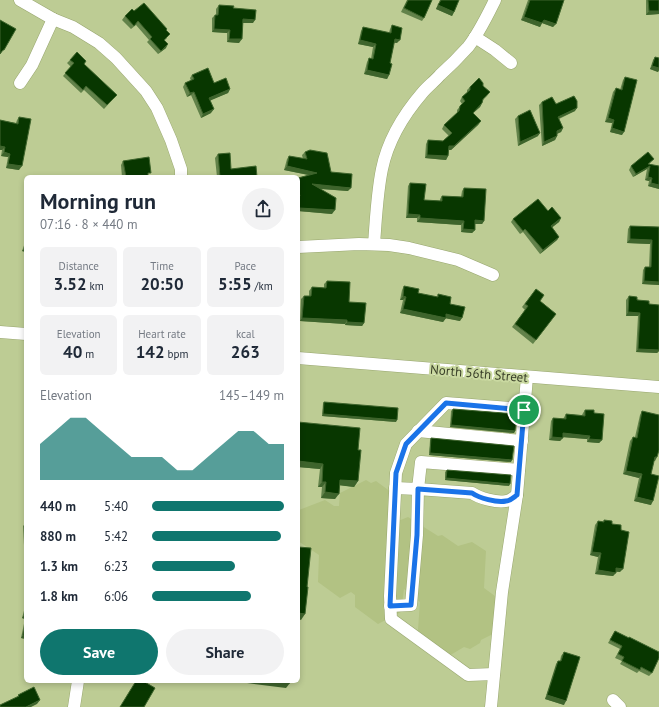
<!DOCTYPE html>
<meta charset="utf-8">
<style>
:root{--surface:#fff;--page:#f2f2f3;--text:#1f2937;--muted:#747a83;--accent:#0f766e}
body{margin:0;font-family:"PT Sans",sans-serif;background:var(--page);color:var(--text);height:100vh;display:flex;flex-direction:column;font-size:15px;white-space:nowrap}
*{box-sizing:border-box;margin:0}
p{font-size:13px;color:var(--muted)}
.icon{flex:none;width:22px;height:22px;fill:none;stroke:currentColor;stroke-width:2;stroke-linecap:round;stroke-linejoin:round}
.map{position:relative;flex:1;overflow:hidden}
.side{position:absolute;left:24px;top:175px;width:276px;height:508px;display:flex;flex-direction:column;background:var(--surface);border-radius:6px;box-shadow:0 2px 6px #0003}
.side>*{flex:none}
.pin{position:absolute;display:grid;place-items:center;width:34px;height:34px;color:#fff;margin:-17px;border:2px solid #fff;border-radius:50%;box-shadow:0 1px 4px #0007}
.round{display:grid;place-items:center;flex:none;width:42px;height:42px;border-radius:21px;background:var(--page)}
.head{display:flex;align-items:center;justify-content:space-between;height:68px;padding:0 16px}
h1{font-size:22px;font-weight:800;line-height:30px}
.figures{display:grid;grid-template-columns:repeat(3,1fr);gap:6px;height:68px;padding:4px 16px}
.figures div{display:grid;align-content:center;border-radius:6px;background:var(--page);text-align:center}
.figures b{font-size:17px;font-weight:800}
.figures small{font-size:11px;font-weight:400}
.figures p{font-size:11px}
.chart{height:112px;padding:8px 16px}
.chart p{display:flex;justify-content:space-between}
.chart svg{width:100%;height:72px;margin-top:4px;fill:var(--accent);opacity:.7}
.action{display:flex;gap:8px;margin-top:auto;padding:8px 16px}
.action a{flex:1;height:46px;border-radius:24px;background:var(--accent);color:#fff;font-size:16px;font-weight:800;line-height:46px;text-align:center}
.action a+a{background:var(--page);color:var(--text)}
ul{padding:0 16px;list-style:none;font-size:13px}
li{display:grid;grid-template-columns:64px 48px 1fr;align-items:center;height:30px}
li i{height:10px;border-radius:5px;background:var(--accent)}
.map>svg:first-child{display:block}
.built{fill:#b2c283}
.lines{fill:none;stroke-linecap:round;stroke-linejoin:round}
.minor-casing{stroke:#98a66f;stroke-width:13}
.minor{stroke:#fff;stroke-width:12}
.wall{fill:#62824a}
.shaded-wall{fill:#3e642c}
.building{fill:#083700;stroke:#3e642c}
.route-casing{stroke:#fff;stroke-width:8}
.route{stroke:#1a73e8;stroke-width:5}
.labels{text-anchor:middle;stroke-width:4;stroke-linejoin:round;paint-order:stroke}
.street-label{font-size:13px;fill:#393f28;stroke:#cad9a1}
</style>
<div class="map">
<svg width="659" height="707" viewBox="0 0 659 707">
<rect width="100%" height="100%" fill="#bdcc94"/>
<polygon class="built" points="366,480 371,483 376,481 395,495 398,521 408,517 438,536 442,535 458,546 472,542 486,551 484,588 503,602 493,634 481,640 480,643 470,649 464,647 442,660 417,643 420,602 404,589 401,612 378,624 355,607 355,595 351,592 340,598 318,582 319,555 298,541 299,510 325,500 334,506 339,506 340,493"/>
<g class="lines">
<g class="minor-casing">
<g id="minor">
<polyline points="20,0 53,19 73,27 99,43 116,58 146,91 157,108 171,140 181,169 181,177"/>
<polyline points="475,37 495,50 511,63"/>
<polyline points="20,83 32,65 53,19"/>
<path d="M374,244C376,219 377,193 382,169C388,140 404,114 423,92C428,86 435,81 440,75C450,66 459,57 468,47C479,33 487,16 495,0"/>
<polyline points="298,247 359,244 389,245 409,248 458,260 493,275"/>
<polyline points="0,332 26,334"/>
<polyline points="298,358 659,387"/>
<polyline points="418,431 522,441"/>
<polyline points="395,488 418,489 421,462 519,470"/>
<path d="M390,606L411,605L417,535L418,489L472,493C479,498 497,503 506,501C510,501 514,497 517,495"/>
<polyline points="494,674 468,675 391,619 390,596 396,473 406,444 446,403 524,409"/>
<polyline points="613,700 620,707"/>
<polyline points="74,707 78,681"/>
<polyline points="491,707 502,592 517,495 527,377"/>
</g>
</g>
<use href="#minor" class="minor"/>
</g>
<g class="wall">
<polygon points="407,0 432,0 424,18 422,21 401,12"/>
<polygon points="440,0 459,0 454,12 452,16 436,9"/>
<polygon points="528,0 564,0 553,27 542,23 540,27 521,20"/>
<polygon points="646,0 659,0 659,14 646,15"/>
<polygon points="219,5 233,8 253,23 243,23 239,43 227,42 227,33 212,32 212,18 215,15 216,15 216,9"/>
<polygon points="134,11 167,29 166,31 167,38 165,40 166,48 158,54 147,42 149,40 136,25 131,29 122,20 125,16"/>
<polygon points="392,25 397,43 394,43 390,63 389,75 387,79 364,74 367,62 369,58 371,59 373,47 358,44 361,31 363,27 389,33 390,29"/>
<polygon points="655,57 659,58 659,70 658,72 650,69 653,60"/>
<polygon points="70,60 84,64 114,98 104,109 84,90 81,93 63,76 71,67 67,63"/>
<polygon points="192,75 230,89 228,93 210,100 211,113 201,118 191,95 187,97 183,87 185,83 191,81 190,78"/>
<polygon points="625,77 622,135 610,132 612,123 605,122 613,92 616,88 620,90 623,80"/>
<polygon points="483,86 490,92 487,96 483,100 482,103 480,107 473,113 481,121 478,125 451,150 449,150 448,156 446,160 425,158 426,144 428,140 443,141 449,136 442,129 444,125 457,113 457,110 462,104 460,101 462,97 467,93 467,90 470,87"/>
<polygon points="542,102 556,104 575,111 559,119 563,128 561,132 557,134 557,136 555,140 542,146 539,105"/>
<polygon points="518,116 538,136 518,146 515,119"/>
<polygon points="19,117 19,170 6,168 8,157 1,156 2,150 0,150 0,120 16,123 17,120"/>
<polygon points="305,152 331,172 348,191 320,189 332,214 298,211 298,178 308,175 284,170 287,159 289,156 303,159 302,155"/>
<polygon points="218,154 231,169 257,177 217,177 215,158"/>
<polygon points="123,161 149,176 148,177 122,177 121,165"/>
<polygon points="651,162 649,164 659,166 659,189 648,186 649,181 645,180 647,169 633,177 629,170 631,166"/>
<polygon points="410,183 424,200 440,201 440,199 442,196 461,197 462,191 464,188 484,221 482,224 475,224 475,230 472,233 461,232 461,225 417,222 417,218 406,218 408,186"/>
<polygon points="548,211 561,218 559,222 552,227 559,237 557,240 540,254 523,232 520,234 511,222 513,219"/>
<polygon points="630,226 659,227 659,285 642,284 643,270 645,267 649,267 650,244 627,243 628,229"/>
<polygon points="26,240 26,252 22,251"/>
<polygon points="327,281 349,302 364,323 362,326 345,325 345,324 300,321 301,299 304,296 309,296 309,291 312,287 324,288 324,284"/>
<polygon points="404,286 418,293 437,297 438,294 450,304 460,321 446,318 443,322 400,313 403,300 400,300 402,290"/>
<polygon points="536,289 540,301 556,314 533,344 512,327 525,310 522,307"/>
<polygon points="629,296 649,304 659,305 659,351 657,353 636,352 638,316 626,316 626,300"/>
<polygon points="324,402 396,422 322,416 323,403"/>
<polygon points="453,409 515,431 514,433 450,427 451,411"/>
<polygon points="585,410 594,413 602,440 599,443 587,442 587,439 563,437 560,441 549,440 551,421 553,418 563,419 566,414 582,415 583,413"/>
<polygon points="642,411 655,461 654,461 651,474 651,505 634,501 639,478 623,474 630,441 633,437 635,437 640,415"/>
<polygon points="298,422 358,450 358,481 354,487 340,485 335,499 321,498 322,487 318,487 320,469 298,467"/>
<polygon points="431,438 511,462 429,455 430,440"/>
<polygon points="447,470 509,486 445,480 445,472"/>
<polygon points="604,520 612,524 621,530 620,572 616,572 613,576 595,574 598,557 590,555 595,525 598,521 603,522"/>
<polygon points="26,523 26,545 24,545 23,526"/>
<polygon points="26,605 26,639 21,638 25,619 22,618 25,607"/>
<polygon points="615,631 652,673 649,676 639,671 637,673 620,664 622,661 615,658 620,649 608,643"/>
<polygon points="564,652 564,705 545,699 556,664 558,661 560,661 561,656"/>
</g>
<g class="shaded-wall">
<polygon points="438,5 454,12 452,16 436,9"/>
<polygon points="649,11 659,11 659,14 646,15"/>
<polygon points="524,17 544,20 556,24 553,27 542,23 540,27 521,20"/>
<polygon points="243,19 255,20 253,23 241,23"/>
<polygon points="214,29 230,30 227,33 212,32"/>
<polygon points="229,39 242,39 239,43 227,42"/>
<polygon points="395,39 400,40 397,43 393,42"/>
<polygon points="360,40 376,44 373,47 358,44"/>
<polygon points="168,44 166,48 158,54"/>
<polygon points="652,66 659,68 659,70 658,72 650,69"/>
<polygon points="367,70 389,75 387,79 364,74"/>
<polygon points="230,89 228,93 207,102 209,98"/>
<polygon points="194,92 191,95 187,97 190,93"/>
<polygon points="482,103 480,107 470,116 473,113"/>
<polygon points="577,108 575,111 555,120 558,117"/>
<polygon points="214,109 211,113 201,118 203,114"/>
<polygon points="608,118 614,120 612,123 605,122"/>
<polygon points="481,121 478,125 451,150 446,150 449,146"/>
<polygon points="563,128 561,132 554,135 557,131"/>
<polygon points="612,128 624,132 622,135 610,132"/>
<polygon points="540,133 538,136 518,146 520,142"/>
<polygon points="557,136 555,140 542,146 544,142"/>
<polygon points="0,146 5,147 2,150 0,150"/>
<polygon points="4,152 10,154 8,157 1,156"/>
<polygon points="427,155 448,156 446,160 425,158"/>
<polygon points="8,164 22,166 19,170 6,168"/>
<polygon points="287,166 317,173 314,176 284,170"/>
<polygon points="650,166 647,169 633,177 636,174"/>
<polygon points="648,177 652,178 649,181 645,180"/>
<polygon points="651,183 659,185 659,189 648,186"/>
<polygon points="312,184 351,188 348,191 310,188"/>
<polygon points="299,208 335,210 332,214 298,211 298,209"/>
<polygon points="408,214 420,215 417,218 406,218"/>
<polygon points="420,218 464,221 461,225 417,222"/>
<polygon points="561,218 559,222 549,230 551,226"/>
<polygon points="475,220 484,221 482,224 473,224"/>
<polygon points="463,229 475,230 472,233 461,232"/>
<polygon points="559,237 557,240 540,254 543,250"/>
<polygon points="630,239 652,240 650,244 627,243"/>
<polygon points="25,248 26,248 26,252 22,251"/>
<polygon points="644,281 659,282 659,285 642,284"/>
<polygon points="403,296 406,297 403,300 400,300"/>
<polygon points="403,309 446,318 443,322 400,313"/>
<polygon points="628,312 640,313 638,316 626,316"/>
<polygon points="446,314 462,318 460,321 444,318"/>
<polygon points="302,318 347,320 345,324 300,321"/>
<polygon points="347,322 364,323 362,326 345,325"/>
<polygon points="638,349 659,350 659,351 657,353 636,352"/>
<polygon points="323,414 397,420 396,422 322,416"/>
<polygon points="451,425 515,431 514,433 450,427"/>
<polygon points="563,433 590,436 587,439 561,437"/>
<polygon points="552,437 563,438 560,441 549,440"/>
<polygon points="589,439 602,440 599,443 587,442"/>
<polygon points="430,453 512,460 511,462 429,455"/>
<polygon points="655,457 657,457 655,461 652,460"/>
<polygon points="298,461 323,464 320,469 298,467"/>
<polygon points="626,471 642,474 639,478 623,474"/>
<polygon points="446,478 510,484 509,486 445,480"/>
<polygon points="340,480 358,481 354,487 337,485"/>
<polygon points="322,482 326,482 322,487 318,487"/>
<polygon points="325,492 339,494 335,499 321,498"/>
<polygon points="637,497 653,501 651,505 634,501"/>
<polygon points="592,552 601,553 598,557 590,555"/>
<polygon points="616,568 623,569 620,572 614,571"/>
<polygon points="598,570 616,573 613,576 595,574"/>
<polygon points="298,613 305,614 301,620 298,619"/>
<polygon points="25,614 26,615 25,619 22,618"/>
<polygon points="23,635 26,635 26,639 21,638"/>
<polygon points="248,681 278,681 290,683 286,688 247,683"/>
<polygon points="547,695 566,701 564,705 545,699"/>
<polygon points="40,700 37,704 31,707 26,707"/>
</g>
<g class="building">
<polygon points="408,0 432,0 424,18 404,8"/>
<polygon points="441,0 459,0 454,12 438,5"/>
<polygon points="530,0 564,0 556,24 544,20 542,23 524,17"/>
<polygon points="648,0 659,0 659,11 649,11"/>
<polygon points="144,3 167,29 166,30 170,34 164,40 168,44 161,51 150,39 152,37 138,21 134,26 125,16 132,9 134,11"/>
<polygon points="219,5 234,6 233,8 256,10 255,20 243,19 242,39 229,39 230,30 214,29 215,15 218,15"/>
<polygon points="0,20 16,29 4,50 3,50 0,54"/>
<polygon points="392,25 402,28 400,40 395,39 390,63 392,64 389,75 367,70 369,58 373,59 376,44 360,40 363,27 391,33"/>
<polygon points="77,52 86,61 84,64 117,95 107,105 86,86 83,90 65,73 74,63 70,60"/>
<polygon points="655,57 659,58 659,68 652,66"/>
<polygon points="208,68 214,83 226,78 230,89 209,98 214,109 203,114 194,92 190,93 185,83 194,79 192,75"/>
<polygon points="625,77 637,80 624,132 612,128 614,120 608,118 616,88 622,90"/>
<polygon points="479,78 483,83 483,86 490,92 483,99 482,103 473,113 481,121 454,146 449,146 448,156 427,155 428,140 443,141 452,133 444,125 459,111 460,106 465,101 462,97 470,90 470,87"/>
<polygon points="574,96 577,101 577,108 558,117 563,128 557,131 557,136 544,142 542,102 552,97 556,104"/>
<polygon points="530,110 540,133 520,142 518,116"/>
<polygon points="19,117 31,119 22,166 8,164 10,154 4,152 5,147 0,146 0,120 18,124"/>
<polygon points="310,150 327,153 331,172 352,174 351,188 312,184 336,198 335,210 299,208 298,205 298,197 300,196 298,189 298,178 317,173 287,166 289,156 307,159 305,152"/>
<polygon points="648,152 654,159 648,164 659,166 659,185 651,183 652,178 648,177 650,166 636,174 631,166"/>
<polygon points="230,153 231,169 256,166 257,177 220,177 218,154"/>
<polygon points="149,157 151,173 148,173 148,177 126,177 123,161"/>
<polygon points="410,183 426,184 424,200 442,201 442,196 463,197 464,188 486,189 484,221 475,220 475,230 463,229 464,221 420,218 420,215 408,214"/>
<polygon points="538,199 548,211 552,207 561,218 551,226 559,237 543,250 525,229 523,231 513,219"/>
<polygon points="630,226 659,227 659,282 644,281 645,267 651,267 652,240 630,239"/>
<polygon points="327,281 350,282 349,302 366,303 364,323 347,322 347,320 302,318 304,296 311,296 312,287 326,288"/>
<polygon points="404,286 419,289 418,293 438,297 438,294 451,297 450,304 465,307 462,318 446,314 446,318 403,309 406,297 403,296"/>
<polygon points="536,289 544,295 540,301 556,314 536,340 515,324 528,306 525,304"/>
<polygon points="629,296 637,297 637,300 649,301 649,304 659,305 659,350 638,349 640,313 628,312"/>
<polygon points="324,402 398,408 397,420 323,414"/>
<polygon points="453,409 517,414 515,431 451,425"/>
<polygon points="585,410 594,410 594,413 604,414 602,440 589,439 590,436 563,433 563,438 552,437 553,418 566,419 566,414 585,416"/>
<polygon points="642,411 659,415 659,450 657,457 655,457 651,474 659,476 653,501 637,497 642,474 626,471 633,437 637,438"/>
<polygon points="298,422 360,428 358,450 361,450 358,481 340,480 339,494 325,492 326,482 322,482 323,464 298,461"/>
<polygon points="431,438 514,446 512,460 430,453"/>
<polygon points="447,470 511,475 510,484 446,478"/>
<polygon points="604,520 612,521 612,524 621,525 621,530 629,532 623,569 616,568 616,573 598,570 601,553 592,552 598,521 604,522"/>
<polygon points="298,547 311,548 307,587 308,587 305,614 298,613"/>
<polygon points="26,623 26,635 23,635"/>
<polygon points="615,631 629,638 629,637 659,652 659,658 652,673 641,667 640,670 622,661 624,657 618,654 622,646 610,640"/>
<polygon points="564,652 580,657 566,701 547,695 558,661 561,661"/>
<polygon points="136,681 143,681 155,688 144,707 120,707"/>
<polygon points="278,681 290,681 290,683"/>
<polygon points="34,687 40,700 26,707 0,707 0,705 19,696 18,695"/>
</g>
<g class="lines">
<g class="route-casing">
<path id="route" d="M446,403L524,410L517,495C514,497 510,501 506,501C497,503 479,498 472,493L418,489L417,535L411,605L390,606L396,473L406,444Z"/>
</g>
<use href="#route" class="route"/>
</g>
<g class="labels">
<g class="street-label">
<text transform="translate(479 373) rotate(5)" y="5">North 56th Street</text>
</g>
</g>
</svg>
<div class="pin" style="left:524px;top:410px;background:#1e9e55"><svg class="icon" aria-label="arrive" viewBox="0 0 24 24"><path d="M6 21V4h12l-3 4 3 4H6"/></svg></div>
<section class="side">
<div class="head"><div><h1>Morning run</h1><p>07:16 · 8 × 440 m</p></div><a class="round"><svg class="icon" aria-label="share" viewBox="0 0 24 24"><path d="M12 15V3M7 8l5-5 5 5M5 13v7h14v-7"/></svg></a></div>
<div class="figures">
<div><p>Distance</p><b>3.52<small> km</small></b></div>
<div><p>Time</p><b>20:50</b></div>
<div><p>Pace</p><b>5:55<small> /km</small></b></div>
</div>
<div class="figures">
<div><p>Elevation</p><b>40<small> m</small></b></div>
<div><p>Heart rate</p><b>142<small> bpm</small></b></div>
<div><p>kcal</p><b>263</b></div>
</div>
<div class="chart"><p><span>Elevation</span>145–149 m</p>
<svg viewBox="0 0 160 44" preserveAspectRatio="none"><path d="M0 44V22L10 14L20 6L30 6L40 14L50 22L60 30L70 30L80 30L90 38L100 38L110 30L120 22L130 14L140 14L150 22L160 22V44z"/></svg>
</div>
<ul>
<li><b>440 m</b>5:40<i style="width:100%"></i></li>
<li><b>880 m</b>5:42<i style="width:98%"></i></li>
<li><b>1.3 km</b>6:23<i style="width:63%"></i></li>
<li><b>1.8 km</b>6:06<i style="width:75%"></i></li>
</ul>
<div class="action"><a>Save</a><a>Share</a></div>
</section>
</div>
